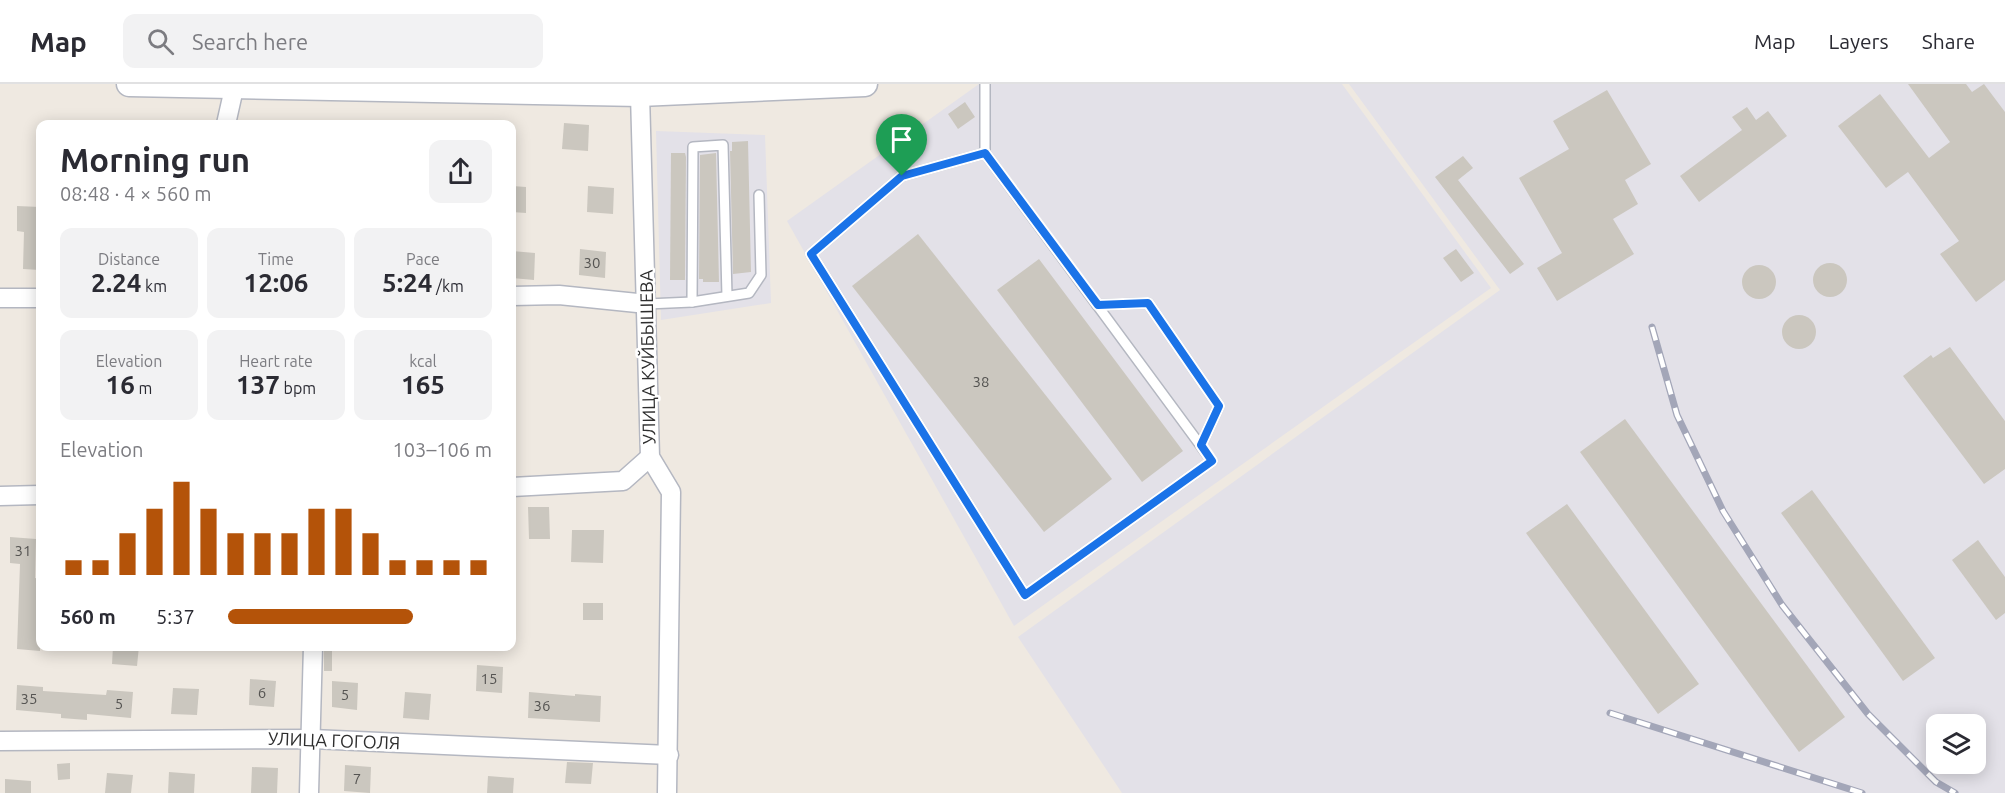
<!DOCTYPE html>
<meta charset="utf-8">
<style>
:root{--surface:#fff;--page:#f2f2f3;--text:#2b2b33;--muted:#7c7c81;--line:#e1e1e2;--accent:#b45309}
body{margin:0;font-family:Ubuntu,sans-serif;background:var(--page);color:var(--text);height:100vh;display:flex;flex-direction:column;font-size:22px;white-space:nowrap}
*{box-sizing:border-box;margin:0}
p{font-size:20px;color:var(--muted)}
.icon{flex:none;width:33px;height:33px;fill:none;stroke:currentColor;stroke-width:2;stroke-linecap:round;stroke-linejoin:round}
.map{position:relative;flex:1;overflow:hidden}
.details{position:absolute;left:36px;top:36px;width:480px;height:531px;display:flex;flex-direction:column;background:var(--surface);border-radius:12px;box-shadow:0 3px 15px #0003}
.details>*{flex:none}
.buttons{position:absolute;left:1926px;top:630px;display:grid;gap:12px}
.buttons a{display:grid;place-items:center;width:60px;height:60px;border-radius:12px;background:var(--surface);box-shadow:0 3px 15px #0003;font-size:30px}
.pin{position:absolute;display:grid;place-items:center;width:51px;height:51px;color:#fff;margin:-62px -26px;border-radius:50% 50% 50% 0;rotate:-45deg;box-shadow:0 0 6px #0007}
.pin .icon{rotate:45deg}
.round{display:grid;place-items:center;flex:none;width:63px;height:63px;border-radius:12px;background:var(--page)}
.head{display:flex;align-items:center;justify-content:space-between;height:102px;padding:0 24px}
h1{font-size:33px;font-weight:700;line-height:45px}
.stats{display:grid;grid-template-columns:repeat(3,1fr);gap:9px;height:102px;padding:6px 24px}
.stats div{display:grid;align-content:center;border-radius:12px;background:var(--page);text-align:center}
.stats b{font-size:26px;font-weight:700}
.stats small{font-size:16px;font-weight:400}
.stats p{font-size:16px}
.chart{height:168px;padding:12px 24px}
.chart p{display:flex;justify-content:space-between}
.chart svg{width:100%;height:108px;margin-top:6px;stroke:var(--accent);stroke-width:6}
ul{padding:0 24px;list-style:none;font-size:20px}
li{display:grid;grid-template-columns:96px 72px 1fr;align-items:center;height:45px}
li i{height:15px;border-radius:8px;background:var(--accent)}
header{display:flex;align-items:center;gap:36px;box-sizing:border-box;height:84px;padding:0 30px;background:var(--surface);border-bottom:2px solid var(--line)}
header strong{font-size:28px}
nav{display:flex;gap:33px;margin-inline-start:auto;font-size:21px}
.search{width:420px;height:54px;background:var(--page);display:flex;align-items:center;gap:15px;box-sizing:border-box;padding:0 21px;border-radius:12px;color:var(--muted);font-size:22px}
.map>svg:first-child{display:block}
.industrial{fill:#e3e1e8;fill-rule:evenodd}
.building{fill:#cbc7bf}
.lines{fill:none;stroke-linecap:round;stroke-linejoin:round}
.lane-casing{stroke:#b4b7c1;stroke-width:12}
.street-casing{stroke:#b4b7c1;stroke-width:21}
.secondary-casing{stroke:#b4b7c1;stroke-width:27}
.lane{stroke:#fff;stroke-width:9}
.street{stroke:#fff;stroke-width:18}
.secondary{stroke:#fff;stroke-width:24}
.rail-casing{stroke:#a3a6b8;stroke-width:7}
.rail{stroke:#fff;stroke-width:4.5;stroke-dasharray:14;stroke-linecap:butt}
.route-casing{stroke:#fff;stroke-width:12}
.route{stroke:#1a73e8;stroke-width:8}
.labels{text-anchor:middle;stroke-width:5;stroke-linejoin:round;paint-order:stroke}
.number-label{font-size:15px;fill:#555452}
.street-label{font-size:18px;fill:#2e2e2e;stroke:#fff}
</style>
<header>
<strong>Map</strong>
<div class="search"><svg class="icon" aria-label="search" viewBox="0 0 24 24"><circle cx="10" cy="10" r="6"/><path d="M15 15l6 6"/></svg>Search here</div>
<nav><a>Map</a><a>Layers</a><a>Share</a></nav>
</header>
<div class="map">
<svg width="2005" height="709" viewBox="0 0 2005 709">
<rect width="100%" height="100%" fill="#efe9e1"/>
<g class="industrial">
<polygon points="979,0 1342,0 1491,204 1014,542 787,137"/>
<path d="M1349,0H2005V709H1122L1018,553L1500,206ZM1936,640H1976V680H1936Z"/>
<polygon points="656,47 765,51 771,219 661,236"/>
</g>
<g class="building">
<polygon points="1908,0 1966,0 1972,8 1984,0 2005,28 2005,196 1976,218 1940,170 1959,157 1908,88 1886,104 1838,42 1880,10 1929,74 1950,58"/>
<polygon points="1607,6 1651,80 1625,96 1638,120 1613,135 1634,170 1557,217 1537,184 1562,169 1519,94 1569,65 1553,37"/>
<polygon points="965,18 975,33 958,45 948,30"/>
<polygon points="1747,23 1756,36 1768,27 1787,52 1699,118 1680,92 1742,46 1732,33"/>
<polygon points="564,39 589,41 588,67 562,65"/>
<polygon points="748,57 751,188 733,190 730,67 732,67 732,58"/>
<polygon points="671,69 685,69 686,73 685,196 670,196"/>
<polygon points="716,69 719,198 703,198 703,195 699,195 700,71"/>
<polygon points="1463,72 1473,84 1458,96 1524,180 1510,190 1435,93"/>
<polygon points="512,102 526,103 526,129 512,128"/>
<polygon points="588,102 614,104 613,130 587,128"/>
<polygon points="17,122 40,123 40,186 23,185 24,148 17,147"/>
<polygon points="918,150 1112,395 1044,448 852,202"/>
<polygon points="580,165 606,168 605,194 579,191"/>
<polygon points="1456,165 1474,189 1461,198 1443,174"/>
<polygon points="512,167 535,169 534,196 512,194"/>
<polygon points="1039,175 1183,367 1142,398 997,206"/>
<circle cx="1830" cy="196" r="17"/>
<circle cx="1759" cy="198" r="17"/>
<circle cx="1799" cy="248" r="17"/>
<polygon points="1950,263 2005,337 2005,385 1984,400 1903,292 1931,271 1933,274"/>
<polygon points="1625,335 1845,633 1799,668 1580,368"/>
<polygon points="1812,406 1935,574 1903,597 1781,429"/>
<polygon points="1567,420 1699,600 1658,630 1526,449"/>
<polygon points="528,423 549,423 550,455 529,455"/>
<polygon points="572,446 604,446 603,479 571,478"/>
<polygon points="10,453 36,455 35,494 40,495 40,567 17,565 20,480 10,479"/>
<polygon points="1978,456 2005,493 2005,529 1996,536 1952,476"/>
<rect x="583" y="519" width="20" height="17"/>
<polygon points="113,562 139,562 137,582 112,580"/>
<rect x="324" y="563" width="8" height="24"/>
<polygon points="477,581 503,583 502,609 476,607"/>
<polygon points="250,595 276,597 274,623 249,621"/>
<polygon points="332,597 358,599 357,626 332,623"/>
<polygon points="17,601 43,603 43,607 106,611 107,606 133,608 131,634 87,630 87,636 61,634 61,630 16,626"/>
<polygon points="173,604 199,605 197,631 171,630"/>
<polygon points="405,608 431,610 429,636 403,634"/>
<polygon points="529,608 575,612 575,610 601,612 600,638 528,634"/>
<polygon points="567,678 593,679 591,700 565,699"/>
<polygon points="70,679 70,695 58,696 57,680"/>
<polygon points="345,681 371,683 370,709 344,707"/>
<polygon points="252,683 278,684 277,709 251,709"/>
<polygon points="169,688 195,690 194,709 168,709"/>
<polygon points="107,689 133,691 131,709 105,709"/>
<polygon points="488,692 514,694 513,709 487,709"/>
<polygon points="5,695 31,697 31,709 5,709"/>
</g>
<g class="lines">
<g class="lane-casing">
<g id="lane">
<polyline points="985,0 985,69 1212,377 1025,511 811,170 902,92 985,69"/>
<polyline points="692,218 693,63 723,61 727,212"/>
<polyline points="647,220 692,218 749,209 761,191 759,111"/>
<polyline points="1097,221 1148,219 1219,322 1201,361"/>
</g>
</g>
<g class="street-casing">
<g id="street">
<polyline points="644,0 640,10 650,373 671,408 667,709"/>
<polyline points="226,40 235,0"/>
<polyline points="512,212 559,211 647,220"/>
<polyline points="0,214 40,214"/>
<polyline points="512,403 623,397 650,373"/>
<polyline points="0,412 40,411"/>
<polyline points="0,657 312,655 669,671"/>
<polyline points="309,709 313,562"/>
</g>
</g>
<g class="secondary-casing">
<polyline id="secondary" points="129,0 640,10 865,0"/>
</g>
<use href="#lane" class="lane"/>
<use href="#street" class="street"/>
<use href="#secondary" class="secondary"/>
<g class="rail-casing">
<g id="rail">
<polyline points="1652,243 1677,331 1723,427 1782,521 1868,630 1936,698 1955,709"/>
<polyline points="1610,629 1862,709"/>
</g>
</g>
<use href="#rail" class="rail"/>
</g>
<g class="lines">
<g class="route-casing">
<polygon id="route" points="985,69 1098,221 1148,219 1219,322 1201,361 1212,377 1025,511 811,170 902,92"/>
</g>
<use href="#route" class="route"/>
</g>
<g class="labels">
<g class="number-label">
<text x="592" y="184">30</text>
<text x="981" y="303">38</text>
<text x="23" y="472">31</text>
<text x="489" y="600">15</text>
<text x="262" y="614">6</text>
<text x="345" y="616">5</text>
<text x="29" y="620">35</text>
<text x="119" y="625">5</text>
<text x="542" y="627">36</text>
<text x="357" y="700">7</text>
</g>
<g class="street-label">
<text transform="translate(648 273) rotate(-91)" y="6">УЛИЦА КУЙБЫШЕВА</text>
<text transform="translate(334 657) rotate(2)" y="6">УЛИЦА ГОГОЛЯ</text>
</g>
</g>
</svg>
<div class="buttons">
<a><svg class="icon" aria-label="layers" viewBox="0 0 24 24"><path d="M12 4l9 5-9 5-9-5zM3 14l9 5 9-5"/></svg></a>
</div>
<div class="pin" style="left:902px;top:92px;background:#1e9e55"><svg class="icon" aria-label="arrive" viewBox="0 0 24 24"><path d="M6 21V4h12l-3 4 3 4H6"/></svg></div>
<section class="details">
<div class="head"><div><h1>Morning run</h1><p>08:48 · 4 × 560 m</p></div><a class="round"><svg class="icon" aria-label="share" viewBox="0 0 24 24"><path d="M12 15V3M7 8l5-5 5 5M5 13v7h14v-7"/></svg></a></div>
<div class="stats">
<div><p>Distance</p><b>2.24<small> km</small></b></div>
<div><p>Time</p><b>12:06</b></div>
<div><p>Pace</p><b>5:24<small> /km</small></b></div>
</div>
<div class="stats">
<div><p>Elevation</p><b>16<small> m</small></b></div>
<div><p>Heart rate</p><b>137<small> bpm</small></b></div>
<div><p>kcal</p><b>165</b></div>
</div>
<div class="chart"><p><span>Elevation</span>103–106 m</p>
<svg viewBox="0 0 160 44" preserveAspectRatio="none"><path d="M5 44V38M15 44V38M25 44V27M35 44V17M45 44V6M55 44V17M65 44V27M75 44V27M85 44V27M95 44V17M105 44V17M115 44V27M125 44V38M135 44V38M145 44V38M155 44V38"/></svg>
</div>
<ul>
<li><b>560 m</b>5:37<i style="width:70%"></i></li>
</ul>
</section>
</div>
